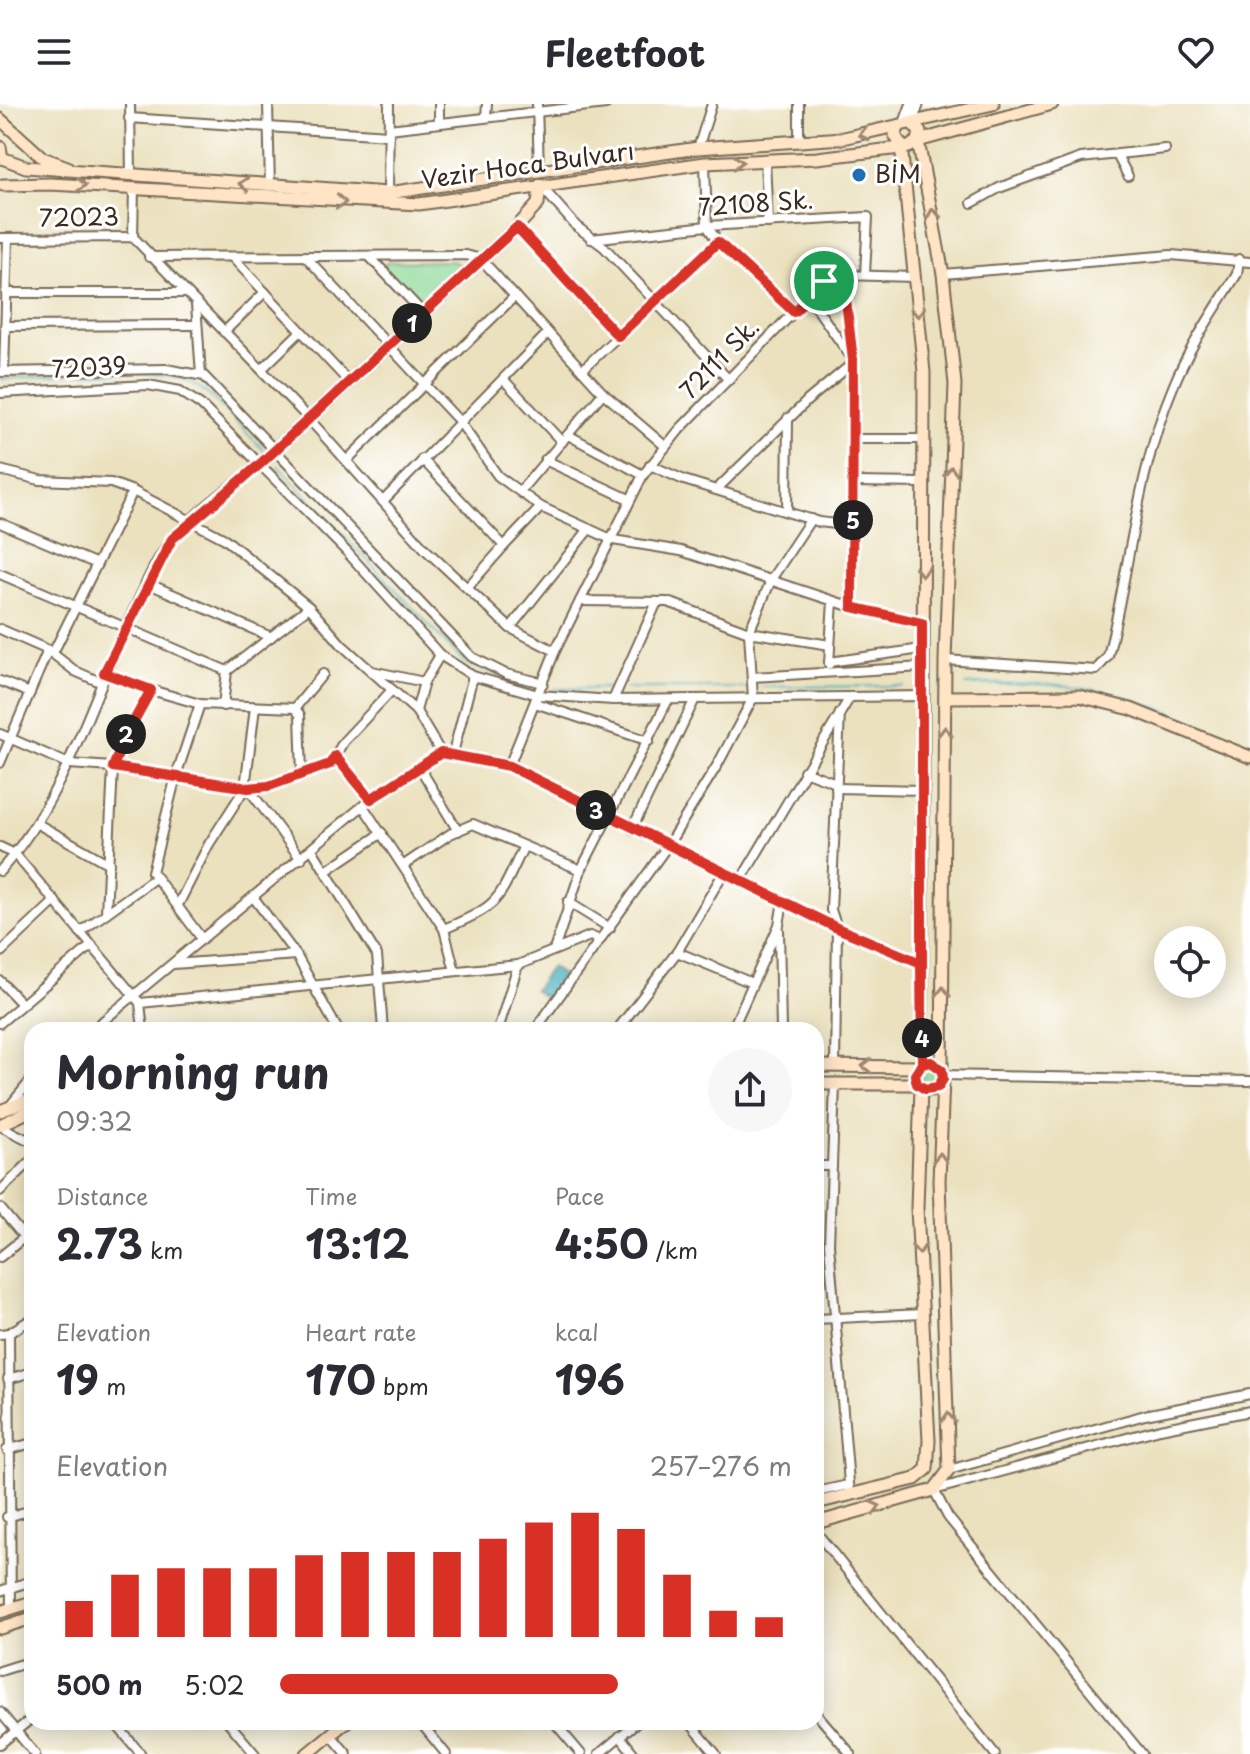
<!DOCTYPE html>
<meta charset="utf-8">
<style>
:root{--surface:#fff;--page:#f7f7f7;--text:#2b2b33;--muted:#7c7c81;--accent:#d93025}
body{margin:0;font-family:"Playpen Sans",sans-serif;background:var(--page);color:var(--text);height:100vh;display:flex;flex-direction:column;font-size:30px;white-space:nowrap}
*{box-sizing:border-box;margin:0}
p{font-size:26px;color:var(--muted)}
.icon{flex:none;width:44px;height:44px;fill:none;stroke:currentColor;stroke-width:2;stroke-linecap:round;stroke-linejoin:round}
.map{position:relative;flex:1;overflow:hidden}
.side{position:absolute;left:24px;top:918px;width:800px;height:708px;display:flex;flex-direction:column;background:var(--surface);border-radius:24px;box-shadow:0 4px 20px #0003}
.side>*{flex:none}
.fabs{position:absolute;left:1154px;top:822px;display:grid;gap:16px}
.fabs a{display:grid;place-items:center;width:72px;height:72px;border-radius:50%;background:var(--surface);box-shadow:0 4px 20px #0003;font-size:40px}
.pin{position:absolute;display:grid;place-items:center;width:68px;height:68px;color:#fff;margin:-34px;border:4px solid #fff;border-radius:50%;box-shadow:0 2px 8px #0007}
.km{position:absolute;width:40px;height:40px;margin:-20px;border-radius:50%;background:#222;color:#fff;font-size:22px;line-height:40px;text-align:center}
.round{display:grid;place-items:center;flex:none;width:84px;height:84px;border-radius:42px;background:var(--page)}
.headline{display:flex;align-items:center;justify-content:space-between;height:136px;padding:0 32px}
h1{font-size:44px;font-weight:700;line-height:60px}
.metrics{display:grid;grid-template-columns:repeat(3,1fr);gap:12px;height:136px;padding:8px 32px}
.metrics div{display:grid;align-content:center}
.metrics b{font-size:40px;font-weight:700}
.metrics small{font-size:22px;font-weight:400}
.metrics p{font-size:22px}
.chart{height:224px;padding:16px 32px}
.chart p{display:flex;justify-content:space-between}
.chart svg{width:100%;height:144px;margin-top:8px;stroke:var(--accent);stroke-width:6}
ul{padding:0 32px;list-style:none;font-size:26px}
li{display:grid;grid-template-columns:128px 96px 1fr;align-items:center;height:60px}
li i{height:20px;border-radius:10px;background:var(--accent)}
header{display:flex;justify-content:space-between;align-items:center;height:104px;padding:0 32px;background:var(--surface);font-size:36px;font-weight:700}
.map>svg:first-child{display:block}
.grass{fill:url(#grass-dots);stroke:#62815a;stroke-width:2}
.park{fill:#8ad896;stroke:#62815a;stroke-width:2}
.water{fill:url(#water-ripples);stroke:#3c6a6c;stroke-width:2}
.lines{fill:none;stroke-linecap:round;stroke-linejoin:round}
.stream{stroke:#3cabb9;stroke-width:2}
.street-casing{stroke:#796a56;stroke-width:12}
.secondary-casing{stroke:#796a56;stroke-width:15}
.street{stroke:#fff;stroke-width:8}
.secondary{stroke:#ffe4c6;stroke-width:11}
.oneway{stroke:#9d8772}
.route-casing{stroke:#fff;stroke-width:16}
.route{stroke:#d93025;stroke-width:10}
.poi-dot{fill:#1f6fb2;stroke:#fff;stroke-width:3}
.labels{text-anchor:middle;stroke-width:6;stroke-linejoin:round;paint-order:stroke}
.street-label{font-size:24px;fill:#3b2a1e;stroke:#fff}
.poi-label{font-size:24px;fill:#3b2a1e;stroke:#fff;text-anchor:start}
</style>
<header><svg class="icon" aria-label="menu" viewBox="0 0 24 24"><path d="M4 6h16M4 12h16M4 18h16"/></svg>Fleetfoot<svg class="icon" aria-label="heart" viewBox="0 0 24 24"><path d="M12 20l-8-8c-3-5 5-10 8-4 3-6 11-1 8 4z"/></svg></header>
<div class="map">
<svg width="1250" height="1650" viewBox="0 0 1250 1650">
<defs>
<pattern id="grass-dots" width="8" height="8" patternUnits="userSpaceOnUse" patternTransform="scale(2)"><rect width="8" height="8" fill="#8ad896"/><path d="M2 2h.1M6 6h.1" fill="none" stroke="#78ba81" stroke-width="1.8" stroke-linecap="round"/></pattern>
<pattern id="water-ripples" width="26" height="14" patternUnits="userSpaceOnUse" patternTransform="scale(2)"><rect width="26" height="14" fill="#3cabb9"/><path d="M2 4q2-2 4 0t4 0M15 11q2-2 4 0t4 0" fill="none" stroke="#348b96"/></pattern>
</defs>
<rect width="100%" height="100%" fill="#fff"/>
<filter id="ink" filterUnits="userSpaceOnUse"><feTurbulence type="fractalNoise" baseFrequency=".0125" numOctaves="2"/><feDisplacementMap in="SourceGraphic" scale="16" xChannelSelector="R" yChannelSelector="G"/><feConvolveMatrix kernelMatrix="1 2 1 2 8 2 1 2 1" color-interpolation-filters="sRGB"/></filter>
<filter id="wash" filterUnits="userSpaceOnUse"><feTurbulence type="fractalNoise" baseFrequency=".006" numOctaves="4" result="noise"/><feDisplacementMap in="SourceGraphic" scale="32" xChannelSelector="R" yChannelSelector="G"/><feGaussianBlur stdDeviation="1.8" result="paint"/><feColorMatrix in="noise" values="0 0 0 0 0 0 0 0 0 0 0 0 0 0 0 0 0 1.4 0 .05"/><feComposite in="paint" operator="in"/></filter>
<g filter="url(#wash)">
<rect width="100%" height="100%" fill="#ebe1be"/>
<circle class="grass" cx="930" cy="972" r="10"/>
<polygon class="park" points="453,157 458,160 457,170 421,203 382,163 388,158"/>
<polygon class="water" points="551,863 563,872 547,895 534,886"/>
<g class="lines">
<g class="stream">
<path d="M0,275C45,273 162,258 197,282C221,298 242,326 264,346"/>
<polyline points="278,362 465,559 529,582"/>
<path d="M966,581C1004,580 1041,578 1078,583C1137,591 1195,619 1250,641"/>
<polyline points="761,583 903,582"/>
<polyline points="625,584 745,584"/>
<polyline points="554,585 612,584"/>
</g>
</g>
</g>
<g filter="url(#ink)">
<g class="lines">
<g class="street-casing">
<g id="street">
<polyline points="130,0 131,72"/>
<polyline points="268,0 270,82"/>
<polyline points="537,0 539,66"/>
<polyline points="486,12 487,0"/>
<polyline points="129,14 389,31"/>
<polyline points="439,17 439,0"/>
<polyline points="904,19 911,0"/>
<polyline points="912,19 919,0"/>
<polyline points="389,25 606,0"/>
<polyline points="799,37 799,0"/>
<polyline points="698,44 712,0"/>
<polyline points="1117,51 1128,72"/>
<polyline points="765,56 768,119"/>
<polyline points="705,59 707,122 718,138 794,208"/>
<polyline points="541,82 576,122 604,143 729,276"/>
<polyline points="388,89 389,0"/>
<polyline points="972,99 999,84 1081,54 1165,45"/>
<polyline points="517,123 618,232"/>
<polyline points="133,133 134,84"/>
<polyline points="0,134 133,133 309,315 426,446 510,524 555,547"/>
<polyline points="591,135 707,122 868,113 865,170"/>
<polyline points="369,152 423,209"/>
<polyline points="149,153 466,151 481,155 603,289 665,342"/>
<polyline points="232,153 348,277"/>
<polyline points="306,153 459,317 498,372 541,403 613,436 681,447 852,503 922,519"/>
<polyline points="943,170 1171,151 1250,158"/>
<polyline points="843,171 853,256 852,503"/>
<polyline points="6,189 185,189"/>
<polyline points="808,192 851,253"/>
<polyline points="196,200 201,271"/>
<polyline points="5,222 195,221"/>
<polyline points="224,228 265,188"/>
<polyline points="262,265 301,227"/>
<polyline points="582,266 718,138"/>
<polyline points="0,268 166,265 204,272 472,553 506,570 543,579"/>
<polyline points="4,268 8,134"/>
<polyline points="503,275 562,338"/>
<polyline points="0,289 148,281 180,287 201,301 346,447 440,551 473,572 538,591 613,596 923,592"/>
<polyline points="568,331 643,371"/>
<polyline points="855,335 924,335"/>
<polyline points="422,355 504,442 467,484"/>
<polyline points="347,356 515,192"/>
<polyline points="545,356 629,395"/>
<polyline points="650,361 684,376 819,418 853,422"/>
<polyline points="0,366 40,376 111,379 133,387 225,435 309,503"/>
<polyline points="854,378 923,379"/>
<polyline points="718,384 808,296 853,259"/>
<polyline points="521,386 603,289"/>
<polyline points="383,397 547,230"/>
<polyline points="787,407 788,314"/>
<polyline points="0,419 97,460"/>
<polyline points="504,442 541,403"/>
<polyline points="0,470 227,567 223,602"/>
<polyline points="147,479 271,533"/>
<polyline points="580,497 668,498 749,528 830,541"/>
<polyline points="510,524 589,425"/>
<polyline points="0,525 48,546 75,567 100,578"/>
<polyline points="53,549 133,387"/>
<path d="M945,556L1096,566L1108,552C1130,463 1137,368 1173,283C1189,243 1214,207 1237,170L1239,155"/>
<polyline points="829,558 922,545"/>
<polyline points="829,560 833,497"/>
<polyline points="227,567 309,503 342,541 416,607 441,649"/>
<polyline points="372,567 424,578 440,551"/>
<polyline points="104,569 151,586 125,633 113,663 106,809"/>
<polyline points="752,573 923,563"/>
<polyline points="0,577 30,589"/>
<polyline points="151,586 200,600 295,604"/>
<polyline points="613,596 657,498"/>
<polyline points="535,599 649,637"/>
<polyline points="200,600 176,672 152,768 202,835"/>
<polyline points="416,607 424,578"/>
<polyline points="0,630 69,660 113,663 248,684 269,682 330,660 344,637 392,586"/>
<polyline points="453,649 473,572"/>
<polyline points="335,652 371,695"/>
<polyline points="0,659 48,546"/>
<polyline points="509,662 555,547 643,371 680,325 824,177 843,171 915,173"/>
<polyline points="420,664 458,727"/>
<polyline points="804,667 836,679"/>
<polyline points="302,670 300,611 295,604 323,570"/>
<polyline points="248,684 301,755"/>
<polyline points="836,684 922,686"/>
<polyline points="363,702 444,825 455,867"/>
<polyline points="36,719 109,760"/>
<polyline points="632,725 695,595"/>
<polyline points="0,743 15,750 140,899 143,926"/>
<polyline points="313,747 377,851 383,926"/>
<polyline points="404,761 450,730 473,720 524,742"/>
<path d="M0,767C68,691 92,591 136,501C145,482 154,459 167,442C191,410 228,385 259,361"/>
<polyline points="326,767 382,729"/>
<polyline points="741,776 850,593"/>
<polyline points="254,794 296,851 338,926"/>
<polyline points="568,798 610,824"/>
<polyline points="178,801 209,740 245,684 255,603"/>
<path d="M444,825C502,800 497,798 524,742L581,766"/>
<polyline points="779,826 781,926"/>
<polyline points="80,828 155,774"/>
<polyline points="554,846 581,766 668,596"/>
<polyline points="677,848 752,879"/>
<polyline points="0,849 55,797"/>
<polyline points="173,860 296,851"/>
<polyline points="0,877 22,900"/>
<polyline points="140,899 518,861 590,832 600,836"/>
<polyline points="0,919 92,841"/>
<polyline points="92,926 371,695 441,649 509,662 837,824 921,859"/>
<polyline points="498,926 518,861"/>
<polyline points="535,926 668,741 718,660 753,594 749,528 772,474 811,415"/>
<polyline points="617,926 677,848 724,768"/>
<polyline points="732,926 779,821 783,797"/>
<polyline points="835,962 837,824 831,806 840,609"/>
<polyline points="943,971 1250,977"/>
<polyline points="835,981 829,1140 850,1391"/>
<polyline points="9,1003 32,975"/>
<polyline points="0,1022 32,1038"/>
<polyline points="816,1062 832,1062"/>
<polyline points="0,1087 32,1056"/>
<polyline points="0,1104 24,1133"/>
<polyline points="0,1153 32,1127"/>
<polyline points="816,1215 923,1210"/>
<polyline points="9,1229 11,1505"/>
<polyline points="0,1230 9,1229 32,1215"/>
<polyline points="8,1275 32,1268"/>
<polyline points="7,1346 32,1339"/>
<polyline points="949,1366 1145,1311 1250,1290"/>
<polyline points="816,1388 848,1381"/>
<polyline points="7,1413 32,1406"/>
<polyline points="816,1428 995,1650"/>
<polyline points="0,1487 32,1477"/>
<polyline points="0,1567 32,1557"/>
<polyline points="0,1608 35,1650"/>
<polyline points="816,1609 851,1650"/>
<polyline points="114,1618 141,1650"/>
<polyline points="228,1618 255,1650"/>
<polyline points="420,1618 446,1650"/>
<polyline points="554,1618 581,1650"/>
<polyline points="689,1618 716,1650"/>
<polyline points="331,1631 347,1650"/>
<polyline points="620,1632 634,1650"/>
<polyline points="0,1640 32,1614"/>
<polyline points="599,1650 637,1618"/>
<polyline points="1142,1650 948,1413 934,1386 1160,1325 1250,1307"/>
</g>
</g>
<g class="secondary-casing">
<g id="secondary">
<polyline points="0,15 43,54 67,63"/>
<polyline points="912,19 920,28 918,37 943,170 955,280 945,556 942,966"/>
<polyline points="899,22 895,31 901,41 924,268 922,960"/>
<polyline points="0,43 2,54 26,63 388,89 698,44 843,34 993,0"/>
<polyline points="3,81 50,80 419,100 705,59 817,54 909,43 918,37 1052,0"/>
<polyline points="259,361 517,123 538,100 540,81"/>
<polyline points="945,593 1079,592 1131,605 1250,653"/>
<circle cx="929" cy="972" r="14"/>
<polyline points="816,962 919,963"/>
<polyline points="816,980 917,980"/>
<polyline points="0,1007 32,995"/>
<polyline points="0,1021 32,1006"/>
<polyline points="816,1399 915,1375 927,1365 929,1337 917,1104 921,983"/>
<polyline points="816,1419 934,1386 949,1366 939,1077 943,975"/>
<polyline points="0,1508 32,1498"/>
<polyline points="0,1524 32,1514"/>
<polyline points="307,1650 346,1618"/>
</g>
</g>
<use href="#street" class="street"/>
<use href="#secondary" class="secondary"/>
</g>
<defs><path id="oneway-chevron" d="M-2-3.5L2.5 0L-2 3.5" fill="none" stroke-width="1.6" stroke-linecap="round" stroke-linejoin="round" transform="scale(2)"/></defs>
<g class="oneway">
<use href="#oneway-chevron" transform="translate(864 30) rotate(168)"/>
<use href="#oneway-chevron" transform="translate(738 58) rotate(-3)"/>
<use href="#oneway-chevron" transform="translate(244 80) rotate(-176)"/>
<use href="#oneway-chevron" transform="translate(81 81) rotate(3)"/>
<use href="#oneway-chevron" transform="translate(341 98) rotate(3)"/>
<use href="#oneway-chevron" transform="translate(933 110) rotate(-99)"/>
<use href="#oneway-chevron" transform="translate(918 208) rotate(84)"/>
<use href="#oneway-chevron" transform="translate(951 368) rotate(-87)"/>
<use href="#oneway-chevron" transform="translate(922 467) rotate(90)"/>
<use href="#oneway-chevron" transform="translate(945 628) rotate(-90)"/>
<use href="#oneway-chevron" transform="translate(943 888) rotate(-90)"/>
<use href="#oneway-chevron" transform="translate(867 962) rotate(-180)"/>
<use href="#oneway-chevron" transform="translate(940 1054) rotate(-88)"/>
<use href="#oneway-chevron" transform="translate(919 1145) rotate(86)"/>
<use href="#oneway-chevron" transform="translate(948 1314) rotate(-93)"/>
<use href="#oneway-chevron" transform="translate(875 1403) rotate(-15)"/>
</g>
</g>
<g class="lines" filter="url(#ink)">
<g class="route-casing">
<polyline id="route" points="824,177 794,208 718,138 618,232 517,123 259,361 172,435 104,569 151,586 125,633 113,663 248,684 269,682 330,660 335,652 371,695 441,649 509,662 837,824 921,859 922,960 931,958 942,966 943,975 938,983 925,985 917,980 915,971 922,960 922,519 852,503 853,256 843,171 824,177"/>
</g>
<use href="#route" class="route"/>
</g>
<circle class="poi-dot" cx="859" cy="71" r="8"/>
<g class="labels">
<g class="street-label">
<text transform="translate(528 62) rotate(-8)" y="8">Vezir Hoca Bulvarı</text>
<text transform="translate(756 100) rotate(-4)" y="8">72108 Sk.</text>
<text transform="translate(79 114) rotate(-1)" y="8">72023</text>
<text transform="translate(720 255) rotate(-46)" y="8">72111 Sk.</text>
<text transform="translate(89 264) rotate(-3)" y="8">72039</text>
</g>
<g class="poi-label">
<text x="875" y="79">BİM</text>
</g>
</g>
</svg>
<div class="fabs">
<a><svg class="icon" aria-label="locate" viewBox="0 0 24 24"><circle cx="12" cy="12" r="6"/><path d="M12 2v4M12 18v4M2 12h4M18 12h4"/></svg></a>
</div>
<div class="pin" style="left:824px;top:177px;background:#1e9e55"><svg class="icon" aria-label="arrive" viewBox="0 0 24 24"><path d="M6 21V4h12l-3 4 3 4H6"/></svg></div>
<b class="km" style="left:412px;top:219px">1</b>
<b class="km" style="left:126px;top:630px">2</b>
<b class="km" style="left:596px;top:706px">3</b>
<b class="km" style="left:922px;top:934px">4</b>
<b class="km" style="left:853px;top:416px">5</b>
<section class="side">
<div class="headline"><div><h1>Morning run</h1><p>09:32</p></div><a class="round"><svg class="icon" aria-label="share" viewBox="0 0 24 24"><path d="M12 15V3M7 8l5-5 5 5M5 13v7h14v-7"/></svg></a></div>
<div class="metrics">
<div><p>Distance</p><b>2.73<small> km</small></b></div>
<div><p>Time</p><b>13:12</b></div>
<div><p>Pace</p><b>4:50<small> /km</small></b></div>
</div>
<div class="metrics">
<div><p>Elevation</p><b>19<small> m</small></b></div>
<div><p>Heart rate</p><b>170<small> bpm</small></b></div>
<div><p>kcal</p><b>196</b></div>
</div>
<div class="chart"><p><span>Elevation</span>257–276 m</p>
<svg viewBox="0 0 160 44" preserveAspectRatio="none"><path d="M5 44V33M15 44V25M25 44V23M35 44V23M45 44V23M55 44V19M65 44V18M75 44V18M85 44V18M95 44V14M105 44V9M115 44V6M125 44V11M135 44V25M145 44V36M155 44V38"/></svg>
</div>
<ul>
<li><b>500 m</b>5:02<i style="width:66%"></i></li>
</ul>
</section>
</div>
